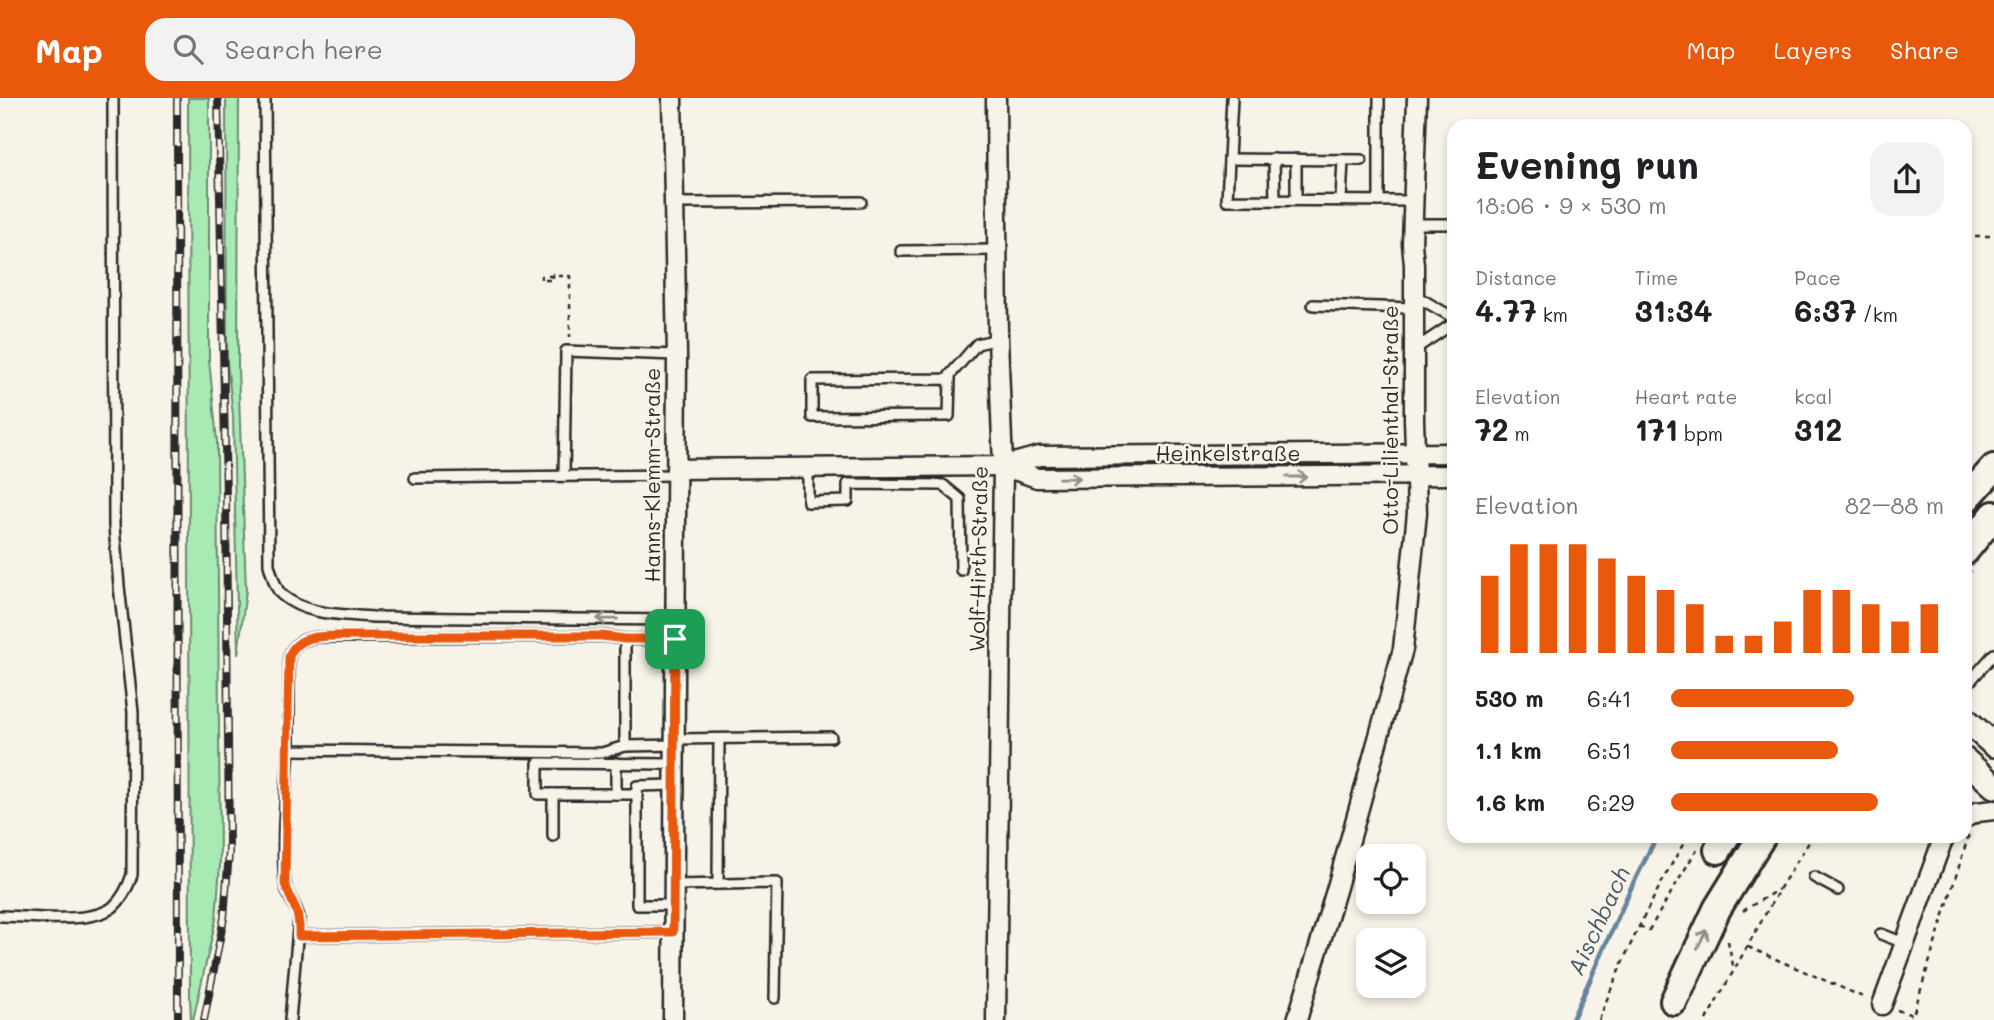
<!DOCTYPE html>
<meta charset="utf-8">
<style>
:root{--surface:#fff;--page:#f2f2f2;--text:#202124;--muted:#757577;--accent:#ea580c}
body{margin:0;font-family:Mali,sans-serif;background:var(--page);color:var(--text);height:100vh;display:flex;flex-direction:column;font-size:26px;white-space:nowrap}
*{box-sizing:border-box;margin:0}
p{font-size:23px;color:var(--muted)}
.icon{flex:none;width:38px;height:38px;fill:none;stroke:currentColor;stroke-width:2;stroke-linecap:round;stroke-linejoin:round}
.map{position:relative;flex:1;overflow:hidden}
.drawer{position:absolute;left:1447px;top:21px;width:525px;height:724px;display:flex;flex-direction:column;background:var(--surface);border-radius:21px;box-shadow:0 4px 10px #0003}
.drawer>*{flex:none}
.buttons{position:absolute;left:1356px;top:746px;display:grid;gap:14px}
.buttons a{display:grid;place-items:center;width:70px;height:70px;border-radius:14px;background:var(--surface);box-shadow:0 4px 10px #0003;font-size:35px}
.pin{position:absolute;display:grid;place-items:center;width:60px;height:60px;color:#fff;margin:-30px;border-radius:14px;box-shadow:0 4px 10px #0006}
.round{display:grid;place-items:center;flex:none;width:74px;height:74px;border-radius:21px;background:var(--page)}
.summary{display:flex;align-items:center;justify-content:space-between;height:119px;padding:0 28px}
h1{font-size:38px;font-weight:700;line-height:52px}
.figures{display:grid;grid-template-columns:repeat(3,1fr);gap:10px;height:119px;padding:7px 28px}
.figures div{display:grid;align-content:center}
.figures b{font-size:30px;font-weight:700}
.figures small{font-size:19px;font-weight:400}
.figures p{font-size:19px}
.chart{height:196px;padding:14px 28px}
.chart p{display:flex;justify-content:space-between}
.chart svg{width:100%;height:126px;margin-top:7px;stroke:var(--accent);stroke-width:6}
ul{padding:0 28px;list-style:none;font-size:23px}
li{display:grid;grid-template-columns:112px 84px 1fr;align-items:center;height:52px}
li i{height:18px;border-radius:9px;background:var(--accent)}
header{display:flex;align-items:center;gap:42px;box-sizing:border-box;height:98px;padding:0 35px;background:var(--accent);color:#fff}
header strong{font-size:33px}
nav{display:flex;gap:38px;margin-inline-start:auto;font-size:24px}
.search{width:490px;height:63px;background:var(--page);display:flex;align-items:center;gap:18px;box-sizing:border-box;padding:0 24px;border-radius:21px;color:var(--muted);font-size:26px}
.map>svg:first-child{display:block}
.green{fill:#a8eab4;stroke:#6a8a70;stroke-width:2}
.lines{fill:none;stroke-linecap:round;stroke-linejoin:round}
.stream{stroke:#65849d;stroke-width:5}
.lane-casing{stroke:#2b2b2b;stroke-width:14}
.street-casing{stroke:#2b2b2b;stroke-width:23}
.secondary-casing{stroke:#2b2b2b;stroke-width:28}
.primary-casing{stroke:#2b2b2b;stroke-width:32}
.path{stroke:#2b2b2b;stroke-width:2.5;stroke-dasharray:5 5;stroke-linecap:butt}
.lane{stroke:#f7f3e8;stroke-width:9}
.street{stroke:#f7f3e8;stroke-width:18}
.secondary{stroke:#f7f3e8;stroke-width:23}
.primary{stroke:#f7f3e8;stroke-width:26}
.rail-casing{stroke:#2b2b2b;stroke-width:8}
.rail{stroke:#f7f3e8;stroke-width:5;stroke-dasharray:16;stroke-linecap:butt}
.oneway{stroke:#918f8a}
.route-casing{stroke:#fff;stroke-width:14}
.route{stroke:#ea580c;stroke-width:9}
.labels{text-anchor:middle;stroke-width:5;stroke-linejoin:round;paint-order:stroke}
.street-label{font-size:21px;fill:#2b2b2b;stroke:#f7f3e8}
.water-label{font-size:23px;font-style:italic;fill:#485864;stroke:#f7f3e8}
</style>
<header>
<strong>Map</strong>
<div class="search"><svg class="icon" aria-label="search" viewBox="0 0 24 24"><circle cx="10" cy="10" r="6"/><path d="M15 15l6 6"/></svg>Search here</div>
<nav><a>Map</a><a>Layers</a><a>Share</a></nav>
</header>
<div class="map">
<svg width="1994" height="922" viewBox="0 0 1994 922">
<rect width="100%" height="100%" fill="#f7f3e8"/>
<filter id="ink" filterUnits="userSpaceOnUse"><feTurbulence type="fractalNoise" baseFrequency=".0143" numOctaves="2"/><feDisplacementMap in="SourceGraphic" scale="14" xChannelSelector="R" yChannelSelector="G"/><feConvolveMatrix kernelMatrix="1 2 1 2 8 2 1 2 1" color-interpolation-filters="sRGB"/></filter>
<g filter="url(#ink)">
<g class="green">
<polygon points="188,0 209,0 209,261 217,343 220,767 216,821 193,922 191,922 190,899"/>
<polygon points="226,0 239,0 238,269 246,492 238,557 233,317 227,265"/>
</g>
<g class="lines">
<polyline class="stream" points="1572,922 1630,792 1657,738"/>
<g class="lane-casing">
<g id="lane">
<path d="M265,0L269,467C272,476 275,491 282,497C306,518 344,516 373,519L675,522"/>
<polyline points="1232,0 1227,102 1413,103"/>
<polyline points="1379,0 1379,103"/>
<polyline points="1229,61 1361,62"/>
<polyline points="1274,61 1275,102"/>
<polyline points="1296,61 1296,102"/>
<polyline points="1341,102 1343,62"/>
<polyline points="674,105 861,104"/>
<polyline points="1413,126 1454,126"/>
<polyline points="901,153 997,152"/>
<polyline points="1414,197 1454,220"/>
<polyline points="1313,207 1414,210"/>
<polyline points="1415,251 1454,225"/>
<polyline points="950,281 812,282 812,319 949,318 950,281 950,277 977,246 998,241"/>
<polyline points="808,370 808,404 848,403 848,386 943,387 960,401 961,472"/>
<polyline points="564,378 566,253 677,257"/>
<polyline points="415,380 676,377"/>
<path d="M675,542L625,541L602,538L317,539C304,541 293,545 289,559V652L602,655L625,648L676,647"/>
<polyline points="1965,589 1994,556"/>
<polyline points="676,641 831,639"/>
<polyline points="625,648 625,541"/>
<path d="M289,652C286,695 281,741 285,784C286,797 296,807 299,819L290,922"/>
<polyline points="675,687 637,688 637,696 538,696 538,665 675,666"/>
<polyline points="616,696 616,665"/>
<polyline points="637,696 637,807 673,807"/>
<polyline points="553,738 553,696"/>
<polyline points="1814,779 1838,792"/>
<polyline points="718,786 719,641"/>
<polyline points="674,787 777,785 775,900"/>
<path d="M0,818C28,818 90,827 113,809C122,801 128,789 132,777L133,614L119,488L114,428L113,0"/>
<polyline points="1881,836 1904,845"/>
<polyline points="299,838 673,834"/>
</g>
</g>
<g class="street-casing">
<g id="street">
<polyline points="672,0 677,257 673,922"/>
<polyline points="1003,368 1037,380 1454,377"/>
<polyline points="676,371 1003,368 1039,358 1454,355"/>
<polyline points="1965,720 1977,714 1994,712"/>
<polyline points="1882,907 1942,744 1947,738"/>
<polyline points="996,922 1003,368 998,241 996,0"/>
<polyline points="1297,922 1337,789 1403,551 1417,415 1414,321 1414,167 1412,146 1417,0"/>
</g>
</g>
<g class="secondary-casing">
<g id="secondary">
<polyline points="1965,621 1994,647"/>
<polyline points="1965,662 1994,688"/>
</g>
</g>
<g class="primary-casing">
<g id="primary">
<polyline points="1965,402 1994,370"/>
<polyline points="1965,453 1994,417"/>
<polyline points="1718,752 1726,738"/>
<polyline points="1674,903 1717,811 1762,738"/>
</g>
</g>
<g class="path">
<polyline points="1965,138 1994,138"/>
<polyline points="553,175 553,182 541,182 541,178 570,178 570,239"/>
<polyline points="1965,481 1972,473"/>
<polyline points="1743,813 1779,791"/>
<polyline points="1639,828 1649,832 1697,751"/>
<polyline points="1728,843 1734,872"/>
<polyline points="1748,849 1865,900"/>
<polyline points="1897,912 1913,917 1969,736"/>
<path d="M1599,922C1623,858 1653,797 1688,738"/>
<polyline points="1706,922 1780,790 1813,738"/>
</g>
<use href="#lane" class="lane"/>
<use href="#street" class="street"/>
<use href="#secondary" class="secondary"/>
<use href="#primary" class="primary"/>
<g class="rail-casing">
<g id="rail">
<polyline points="177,0 178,922"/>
<polyline points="204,922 224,820 229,754 226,399 218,0"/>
</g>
</g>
<use href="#rail" class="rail"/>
</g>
<defs><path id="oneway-shaft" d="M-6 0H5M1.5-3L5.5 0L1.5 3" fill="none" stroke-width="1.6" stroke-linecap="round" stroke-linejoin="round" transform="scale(1.75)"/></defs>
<g class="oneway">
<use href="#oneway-shaft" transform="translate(1297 379)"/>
<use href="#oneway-shaft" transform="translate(1069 380) rotate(-1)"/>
<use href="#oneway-shaft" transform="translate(607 521) rotate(-179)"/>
<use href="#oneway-shaft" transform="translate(1702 841) rotate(-64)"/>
</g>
</g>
<g class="lines" filter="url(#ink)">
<g class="route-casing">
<path id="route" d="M357,538H602L625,541H675L673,834L299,838C300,811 293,809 285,786L289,559C297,532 335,539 357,538Z"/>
</g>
<use href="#route" class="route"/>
</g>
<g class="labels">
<g class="street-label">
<text transform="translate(1391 322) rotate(-90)" y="7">Otto-Lilienthal-Straße</text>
<text x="1228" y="363">Heinkelstraße</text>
<text transform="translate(653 377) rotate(-90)" y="7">Hanns-Klemm-Straße</text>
<text transform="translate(979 461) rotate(-89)" y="7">Wolf-Hirth-Straße</text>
</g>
<g class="water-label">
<text transform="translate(1599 823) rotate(-65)" y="8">Aischbach</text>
</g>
</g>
</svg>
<div class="buttons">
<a><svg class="icon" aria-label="locate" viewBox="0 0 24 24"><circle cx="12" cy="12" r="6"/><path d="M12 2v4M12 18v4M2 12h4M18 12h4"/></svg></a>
<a><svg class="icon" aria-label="layers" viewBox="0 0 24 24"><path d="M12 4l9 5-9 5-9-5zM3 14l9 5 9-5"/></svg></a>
</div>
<div class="pin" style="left:675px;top:541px;background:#1e9e55"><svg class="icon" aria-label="arrive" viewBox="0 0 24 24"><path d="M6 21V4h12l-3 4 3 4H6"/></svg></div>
<section class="drawer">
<div class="summary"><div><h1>Evening run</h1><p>18:06 · 9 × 530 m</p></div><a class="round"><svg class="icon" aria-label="share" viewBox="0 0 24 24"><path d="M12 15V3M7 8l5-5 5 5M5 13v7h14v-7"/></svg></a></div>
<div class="figures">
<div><p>Distance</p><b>4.77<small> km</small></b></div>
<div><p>Time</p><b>31:34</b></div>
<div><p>Pace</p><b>6:37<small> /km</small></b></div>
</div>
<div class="figures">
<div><p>Elevation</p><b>72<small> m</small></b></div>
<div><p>Heart rate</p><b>171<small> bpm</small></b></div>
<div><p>kcal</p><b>312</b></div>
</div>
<div class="chart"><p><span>Elevation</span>82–88 m</p>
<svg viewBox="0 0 160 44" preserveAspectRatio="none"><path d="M5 44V17M15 44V6M25 44V6M35 44V6M45 44V11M55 44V17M65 44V22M75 44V27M85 44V38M95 44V38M105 44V33M115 44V22M125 44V22M135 44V27M145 44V33M155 44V27"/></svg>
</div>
<ul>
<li><b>530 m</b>6:41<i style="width:67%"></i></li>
<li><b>1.1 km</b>6:51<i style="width:61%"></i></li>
<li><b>1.6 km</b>6:29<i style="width:76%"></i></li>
</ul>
</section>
</div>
